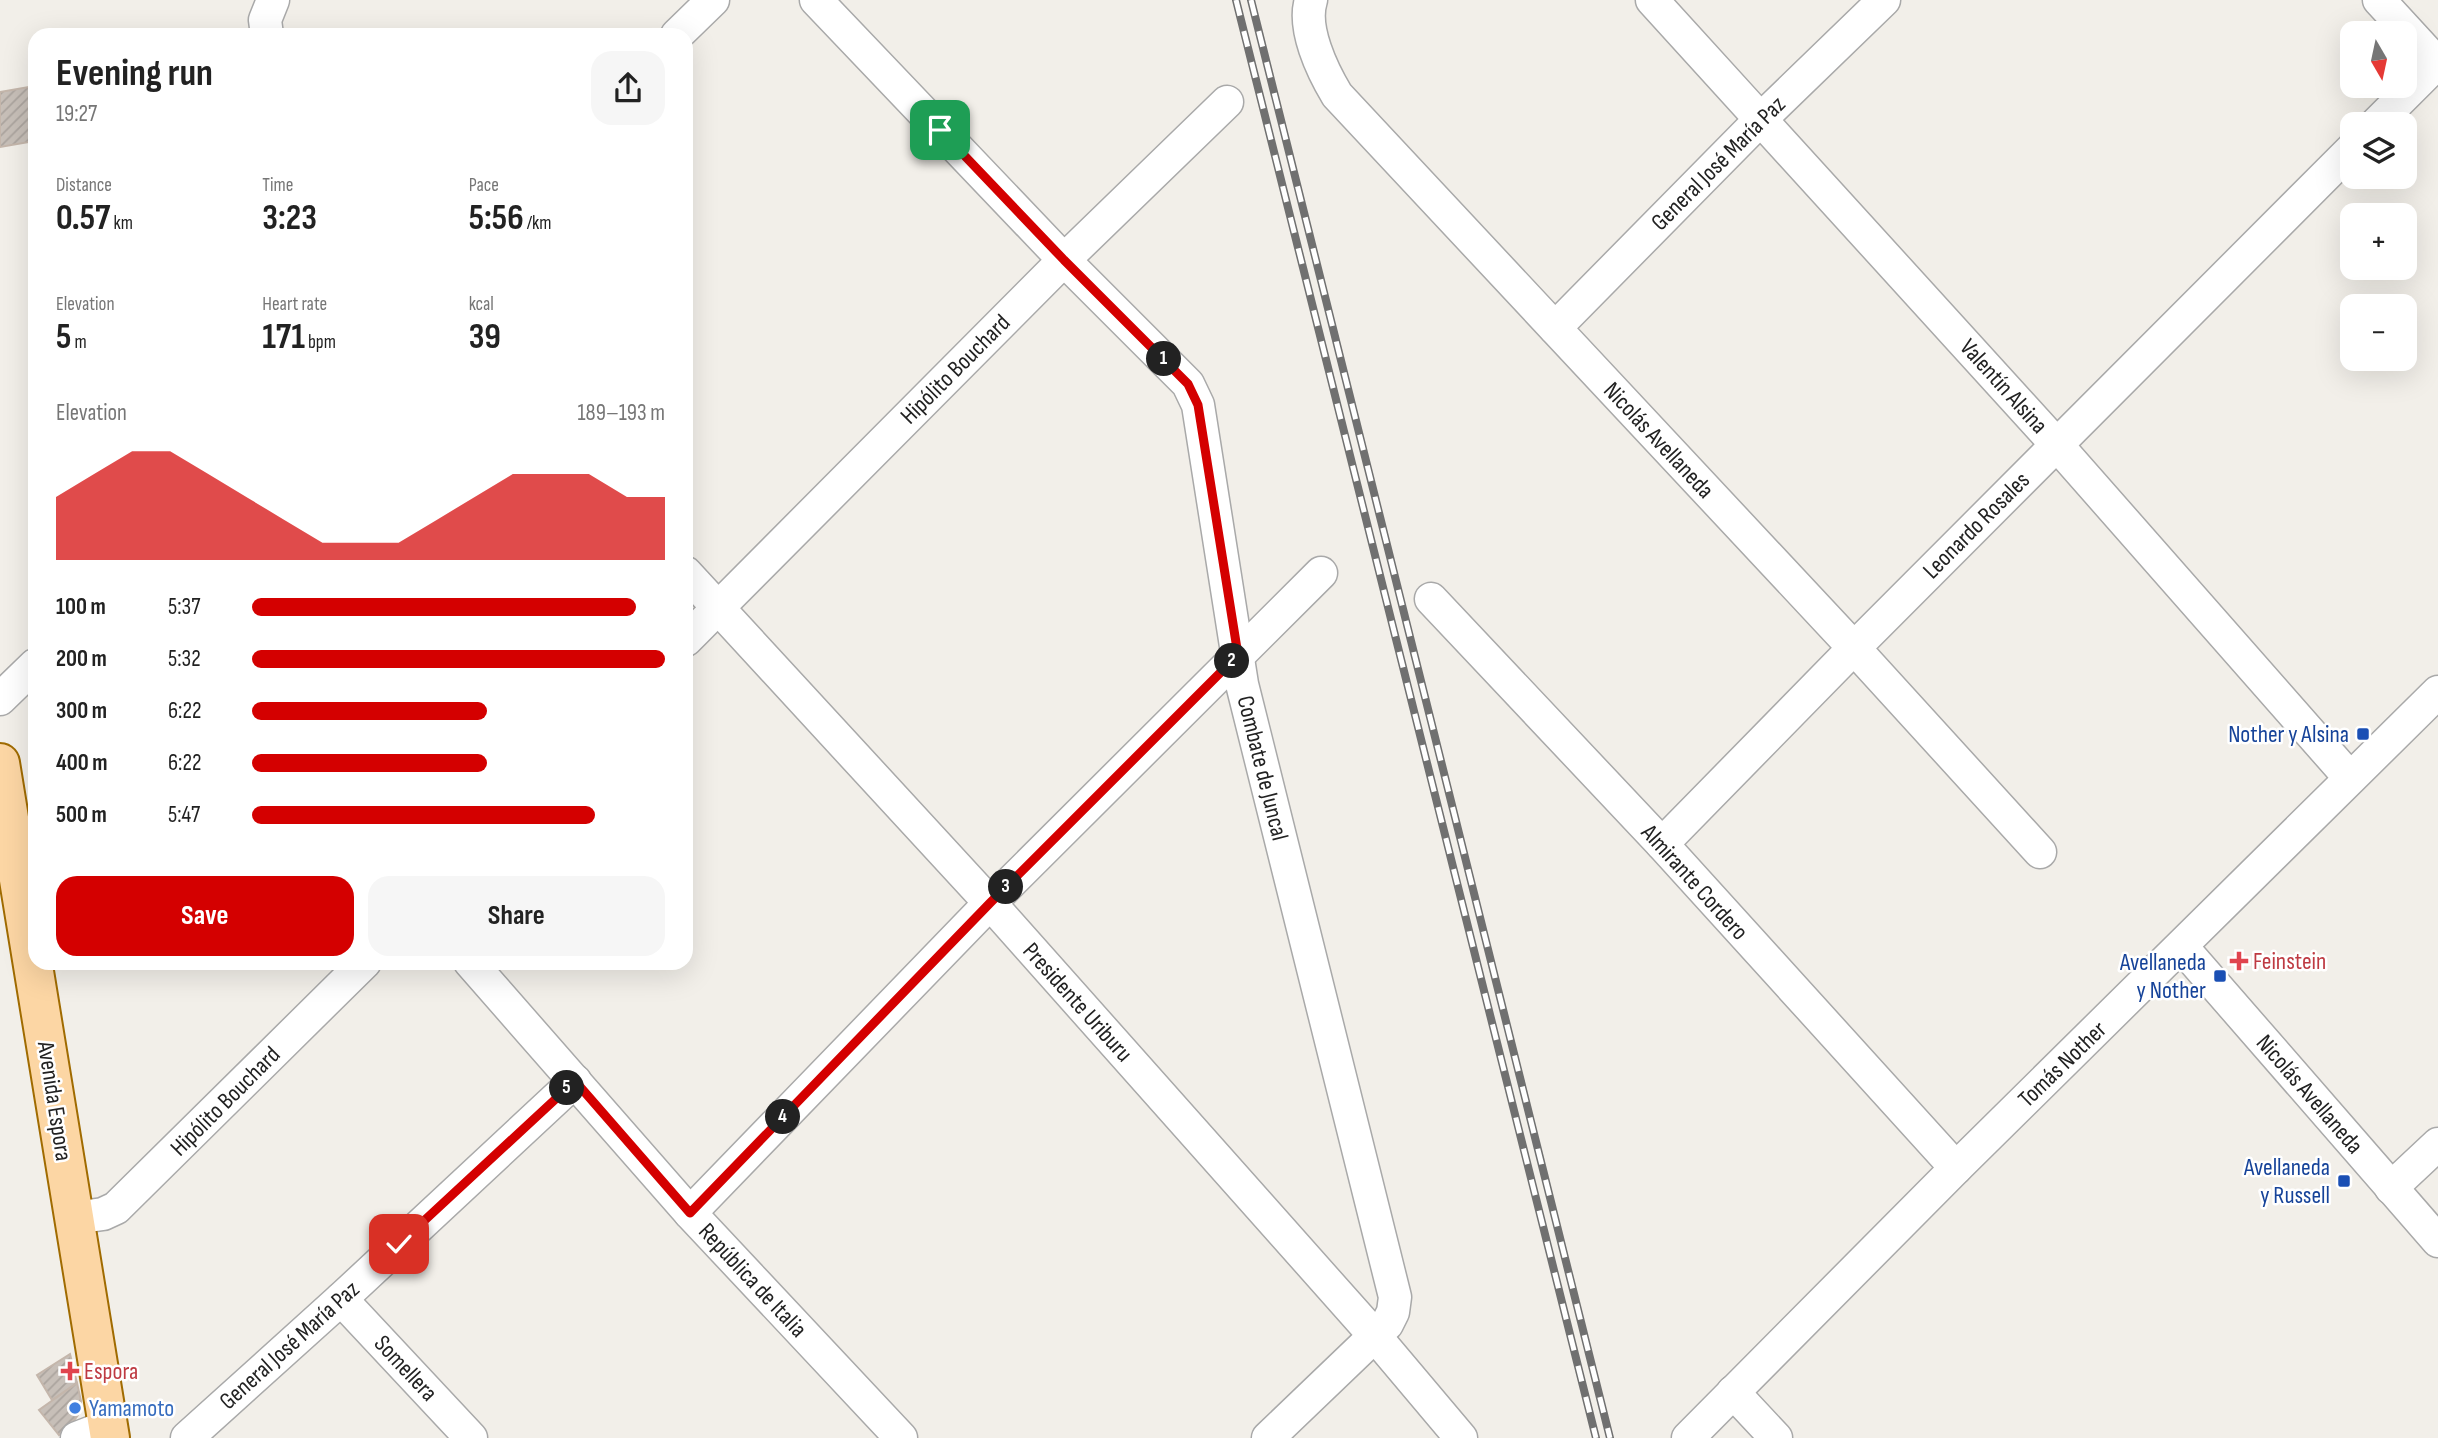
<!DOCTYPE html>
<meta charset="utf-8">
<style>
:root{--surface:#fff;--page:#f6f6f6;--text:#222;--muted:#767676;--accent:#d40000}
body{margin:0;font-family:"Sofia Sans Condensed",sans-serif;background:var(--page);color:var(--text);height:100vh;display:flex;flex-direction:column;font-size:26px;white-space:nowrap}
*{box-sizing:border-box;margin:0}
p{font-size:23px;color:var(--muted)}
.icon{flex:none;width:38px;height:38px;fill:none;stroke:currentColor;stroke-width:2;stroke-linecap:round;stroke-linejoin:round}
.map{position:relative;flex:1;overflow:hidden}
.sheet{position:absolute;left:28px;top:28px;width:665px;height:942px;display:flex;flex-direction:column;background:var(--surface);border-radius:21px;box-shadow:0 7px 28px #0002}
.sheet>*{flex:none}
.needle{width:46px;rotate:171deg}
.tools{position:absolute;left:2340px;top:21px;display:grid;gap:14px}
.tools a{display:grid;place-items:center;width:77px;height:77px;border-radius:14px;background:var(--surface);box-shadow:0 7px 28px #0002;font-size:35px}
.pin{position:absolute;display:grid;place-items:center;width:60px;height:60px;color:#fff;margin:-30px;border-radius:14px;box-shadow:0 4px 10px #0006}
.km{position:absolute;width:35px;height:35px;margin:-18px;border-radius:50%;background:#222;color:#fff;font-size:19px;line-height:35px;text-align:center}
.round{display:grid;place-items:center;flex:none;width:74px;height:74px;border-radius:21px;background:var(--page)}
.headline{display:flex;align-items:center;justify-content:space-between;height:119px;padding:0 28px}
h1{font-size:38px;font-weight:700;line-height:52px}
.figures{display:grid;grid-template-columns:repeat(3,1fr);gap:10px;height:119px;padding:7px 28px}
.figures div{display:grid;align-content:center}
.figures b{font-size:35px;font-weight:700}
.figures small{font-size:19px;font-weight:400}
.figures p{font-size:19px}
.chart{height:196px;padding:14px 28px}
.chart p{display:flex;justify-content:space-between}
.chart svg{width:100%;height:126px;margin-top:7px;fill:var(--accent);opacity:.7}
.action{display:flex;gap:14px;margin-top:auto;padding:14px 28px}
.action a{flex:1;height:80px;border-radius:21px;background:var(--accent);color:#fff;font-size:28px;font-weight:700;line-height:80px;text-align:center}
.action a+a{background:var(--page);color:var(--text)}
ul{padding:0 28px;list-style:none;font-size:23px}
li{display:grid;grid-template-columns:112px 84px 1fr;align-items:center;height:52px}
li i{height:18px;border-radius:9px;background:var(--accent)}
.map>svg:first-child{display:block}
.building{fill:url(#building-hatch);stroke:#c4b6ab;stroke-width:2}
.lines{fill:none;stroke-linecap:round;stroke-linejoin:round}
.minor-casing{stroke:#a9a9a9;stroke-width:35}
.major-casing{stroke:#a06b00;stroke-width:42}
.minor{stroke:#fff;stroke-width:32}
.major{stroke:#fcd6a4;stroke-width:38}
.rail-casing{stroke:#707070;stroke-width:8}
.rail{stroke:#fff;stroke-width:5;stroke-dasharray:16;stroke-linecap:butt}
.route-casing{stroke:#fff;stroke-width:14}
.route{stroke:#d40000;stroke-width:9}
.transit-dot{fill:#1a4fb4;stroke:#fff;stroke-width:2.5}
.health-dot{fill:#e0444e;stroke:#fff;stroke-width:2.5}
.shop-dot{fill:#3f7fe0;stroke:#fff;stroke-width:2.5}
.labels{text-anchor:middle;stroke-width:5;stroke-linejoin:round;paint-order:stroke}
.street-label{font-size:24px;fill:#222;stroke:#fff}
.transit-label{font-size:24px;fill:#164399;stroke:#fff;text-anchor:end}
.health-label{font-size:24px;fill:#be3a42;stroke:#fff;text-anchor:start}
.shop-label{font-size:24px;fill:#366cbe;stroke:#fff;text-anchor:start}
</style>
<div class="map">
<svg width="2438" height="1438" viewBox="0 0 2438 1438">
<defs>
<pattern id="building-hatch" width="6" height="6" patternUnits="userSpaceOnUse" patternTransform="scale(1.75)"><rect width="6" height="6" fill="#c7bfb8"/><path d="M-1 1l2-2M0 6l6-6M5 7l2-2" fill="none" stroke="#aba49e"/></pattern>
</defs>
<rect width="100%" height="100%" fill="#f2efe9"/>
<g class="building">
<polygon points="35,86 35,141 0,147 0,92"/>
<polygon points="70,1354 77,1383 52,1400 37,1375"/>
<polygon points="77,1383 81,1401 78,1415 69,1427 59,1435 39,1410"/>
</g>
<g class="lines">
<g class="minor-casing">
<g id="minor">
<polyline points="816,0 1064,260 1188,384 1198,405 1242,684 1395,1297 1393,1312 1387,1324 1268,1438"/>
<path d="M1311,0C1302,28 1322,70 1337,95L1854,648L2040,852"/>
<polyline points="1652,0 2057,445 2350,778"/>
<polyline points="2379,0 2438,64"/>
<polyline points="267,35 265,20 273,0"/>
<polyline points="677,35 713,0"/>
<polyline points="2376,124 2438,62"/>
<polyline points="1555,328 1760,120 1884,0"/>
<polyline points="686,573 990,903 1375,1336 1461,1438"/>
<polyline points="1431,599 1662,844 1956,1168"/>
<polyline points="686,640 1064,260 1227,102"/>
<polyline points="0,699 35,665"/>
<polyline points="1662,844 1854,648 2352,149"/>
<polyline points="2182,947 2438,1241"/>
<polyline points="470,962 690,1213 901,1438"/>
<polyline points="2391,1188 2438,1144"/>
<polyline points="690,1213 990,903 1321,573"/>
<polyline points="74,1218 103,1214 116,1208 365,962"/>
<polyline points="341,1299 471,1438"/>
<polyline points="1733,1392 1776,1438"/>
<polyline points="77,1438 108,1426"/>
<polyline points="187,1438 341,1299 575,1081"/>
<polyline points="1688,1438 1956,1168 2438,692"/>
</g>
</g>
<g class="major-casing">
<polyline id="major" points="0,763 110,1438"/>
</g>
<use href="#minor" class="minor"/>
<use href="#major" class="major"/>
<g class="rail-casing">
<g id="rail">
<polyline points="1236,0 1596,1438"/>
<polyline points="1251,0 1610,1438"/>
</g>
</g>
<use href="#rail" class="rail"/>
</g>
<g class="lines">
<g class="route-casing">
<polyline id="route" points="399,1244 575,1081 690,1213 990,903 1238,655 1198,405 1188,384 1064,260 940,130"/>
</g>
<use href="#route" class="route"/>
</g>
<g class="transit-dot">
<rect x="2356" y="727" width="14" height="14" rx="3.5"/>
<rect x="2213" y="969" width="14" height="14" rx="3.5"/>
<rect x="2337" y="1174" width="14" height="14" rx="3.5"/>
</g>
<g class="health-dot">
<path d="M2235.5 950.5h7v7h7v7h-7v7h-7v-7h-7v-7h7z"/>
<path d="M66.5 1360.5h7v7h7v7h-7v7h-7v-7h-7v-7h7z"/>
</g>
<circle class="shop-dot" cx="75" cy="1408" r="7"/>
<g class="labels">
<g class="street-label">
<text transform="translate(1718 163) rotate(-45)" y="8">General José María Paz</text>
<text transform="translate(955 369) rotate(-45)" y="8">Hipólito Bouchard</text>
<text transform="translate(2004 386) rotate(48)" y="8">Valentín Alsina</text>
<text transform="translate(1659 440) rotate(47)" y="8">Nicolás Avellaneda</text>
<text transform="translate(1976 525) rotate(-45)" y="8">Leonardo Rosales</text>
<text transform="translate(1263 768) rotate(76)" y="8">Combate de Juncal</text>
<text transform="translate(1695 882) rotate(48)" y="8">Almirante Cordero</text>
<text transform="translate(1078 1002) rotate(48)" y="8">Presidente Uriburu</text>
<text transform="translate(2062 1064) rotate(-44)" y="8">Tomás Nother</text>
<text transform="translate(2310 1094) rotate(49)" y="8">Nicolás Avellaneda</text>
<text transform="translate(55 1101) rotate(81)" y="8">Avenida Espora</text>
<text transform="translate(225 1101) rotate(-45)" y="8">Hipólito Bouchard</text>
<text transform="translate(753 1280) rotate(47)" y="8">República de Italia</text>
<text transform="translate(289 1345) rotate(-42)" y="8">General José María Paz</text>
<text transform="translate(406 1368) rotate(47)" y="8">Somellera</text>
</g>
<g class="transit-label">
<text x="2349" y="742">Nother y Alsina</text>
<text x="2206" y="970">Avellaneda<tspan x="2206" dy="28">y Nother</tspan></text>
<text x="2330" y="1175">Avellaneda<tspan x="2330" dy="28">y Russell</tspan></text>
</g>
<g class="health-label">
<text x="2253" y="969">Feinstein</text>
<text x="84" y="1379">Espora</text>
</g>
<g class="shop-label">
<text x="89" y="1416">Yamamoto</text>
</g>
</g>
</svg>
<div class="tools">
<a><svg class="needle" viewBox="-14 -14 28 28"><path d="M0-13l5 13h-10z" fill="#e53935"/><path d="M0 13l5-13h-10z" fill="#767676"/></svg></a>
<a><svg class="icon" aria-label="layers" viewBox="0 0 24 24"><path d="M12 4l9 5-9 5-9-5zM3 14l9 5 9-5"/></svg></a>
<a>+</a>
<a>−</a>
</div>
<div class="pin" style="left:940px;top:130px;background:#1e9e55"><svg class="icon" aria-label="arrive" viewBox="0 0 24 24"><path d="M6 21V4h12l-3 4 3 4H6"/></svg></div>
<div class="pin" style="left:399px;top:1244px;background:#d93025"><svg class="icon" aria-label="check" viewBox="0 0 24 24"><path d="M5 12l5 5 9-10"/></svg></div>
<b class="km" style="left:1164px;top:359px">1</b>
<b class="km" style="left:1232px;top:661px">2</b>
<b class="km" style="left:1006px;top:887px">3</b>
<b class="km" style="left:783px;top:1117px">4</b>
<b class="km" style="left:567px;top:1088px">5</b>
<section class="sheet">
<div class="headline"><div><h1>Evening run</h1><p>19:27</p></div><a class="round"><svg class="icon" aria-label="share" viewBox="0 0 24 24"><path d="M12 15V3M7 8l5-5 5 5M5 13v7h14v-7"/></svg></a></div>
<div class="figures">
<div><p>Distance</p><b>0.57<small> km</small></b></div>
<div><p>Time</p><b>3:23</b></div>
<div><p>Pace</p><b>5:56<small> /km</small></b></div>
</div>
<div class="figures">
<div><p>Elevation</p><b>5<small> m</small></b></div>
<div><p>Heart rate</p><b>171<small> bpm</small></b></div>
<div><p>kcal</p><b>39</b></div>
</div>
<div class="chart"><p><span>Elevation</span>189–193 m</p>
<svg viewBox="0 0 160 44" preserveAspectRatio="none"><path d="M0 44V22L10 14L20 6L30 6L40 14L50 22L60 30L70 38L80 38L90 38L100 30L110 22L120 14L130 14L140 14L150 22L160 22V44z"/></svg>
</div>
<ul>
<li><b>100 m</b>5:37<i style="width:93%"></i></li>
<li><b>200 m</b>5:32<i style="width:100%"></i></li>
<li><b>300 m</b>6:22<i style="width:57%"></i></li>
<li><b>400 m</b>6:22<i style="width:57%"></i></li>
<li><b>500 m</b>5:47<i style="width:83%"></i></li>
</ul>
<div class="action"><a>Save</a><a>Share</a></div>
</section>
</div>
